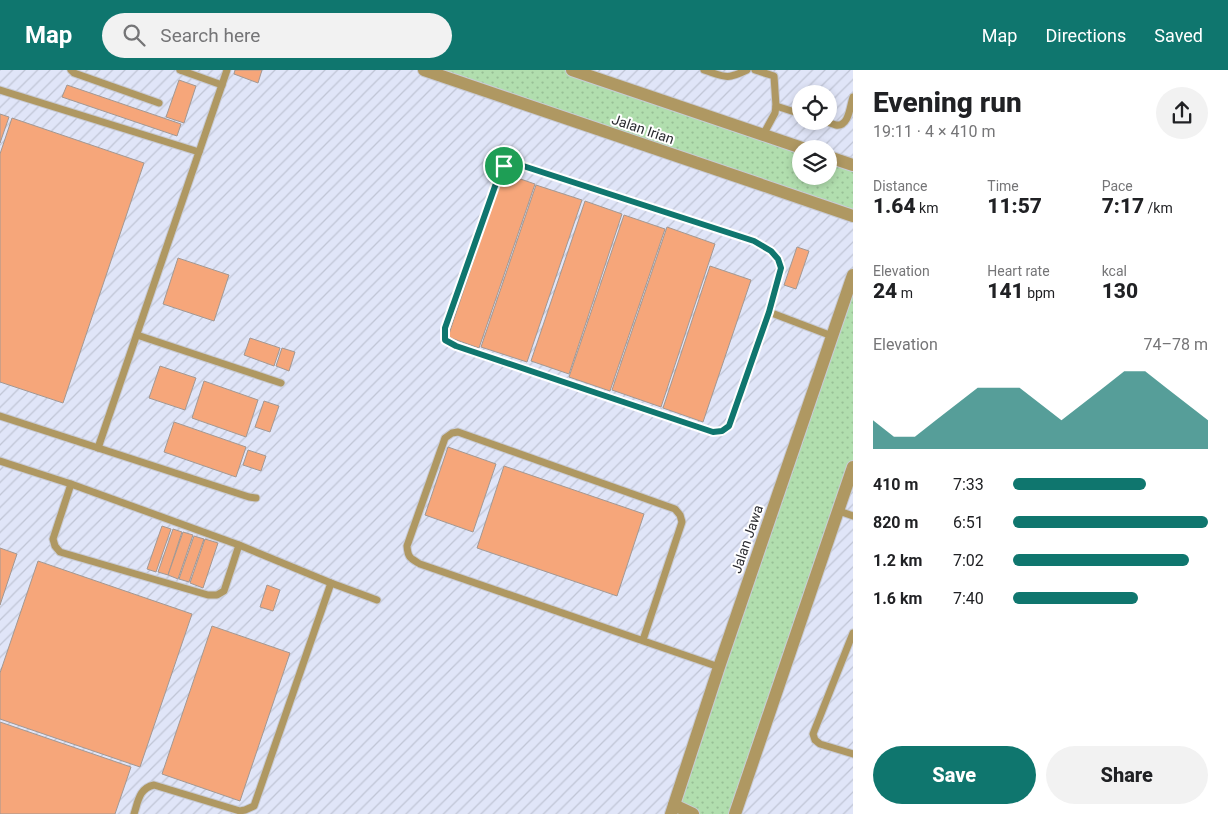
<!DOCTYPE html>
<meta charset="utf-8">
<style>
:root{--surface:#fff;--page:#f2f2f2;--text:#202124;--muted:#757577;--accent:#0f766e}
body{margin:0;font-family:Roboto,sans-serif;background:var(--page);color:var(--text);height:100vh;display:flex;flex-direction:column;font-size:19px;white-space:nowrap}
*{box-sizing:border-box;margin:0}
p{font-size:16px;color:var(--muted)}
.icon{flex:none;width:28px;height:28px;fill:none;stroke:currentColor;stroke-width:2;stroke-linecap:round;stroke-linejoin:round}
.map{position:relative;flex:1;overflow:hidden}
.drawer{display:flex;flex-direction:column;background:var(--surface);width:375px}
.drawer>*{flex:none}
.buttons{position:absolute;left:792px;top:15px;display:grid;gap:10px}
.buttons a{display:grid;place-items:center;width:45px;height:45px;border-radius:50%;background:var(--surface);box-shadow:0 2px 8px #0003;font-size:25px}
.pin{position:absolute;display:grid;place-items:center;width:42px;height:42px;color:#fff;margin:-21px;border:2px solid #fff;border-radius:50%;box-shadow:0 1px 5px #0007}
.round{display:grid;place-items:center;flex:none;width:52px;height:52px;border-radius:26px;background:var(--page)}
.head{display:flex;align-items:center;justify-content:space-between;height:85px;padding:0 20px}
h1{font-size:28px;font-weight:800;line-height:38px}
.stats{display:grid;grid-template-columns:repeat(3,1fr);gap:8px;height:85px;padding:5px 20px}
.stats div{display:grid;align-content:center}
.stats b{font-size:21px;font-weight:800}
.stats small{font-size:14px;font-weight:400}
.stats p{font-size:14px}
.chart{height:140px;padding:10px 20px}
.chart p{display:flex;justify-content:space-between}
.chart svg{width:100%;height:90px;margin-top:5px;fill:var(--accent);opacity:.7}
.button{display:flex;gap:10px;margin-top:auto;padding:10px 20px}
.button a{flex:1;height:58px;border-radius:30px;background:var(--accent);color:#fff;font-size:20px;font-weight:800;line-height:58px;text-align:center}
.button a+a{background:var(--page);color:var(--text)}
ul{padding:0 20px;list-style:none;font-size:16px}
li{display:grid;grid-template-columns:80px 60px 1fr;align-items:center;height:38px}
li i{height:12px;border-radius:6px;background:var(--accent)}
header{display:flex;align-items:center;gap:30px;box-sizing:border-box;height:70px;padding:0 25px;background:var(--accent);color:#fff}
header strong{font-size:24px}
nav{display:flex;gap:28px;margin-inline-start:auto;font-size:18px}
.search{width:350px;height:45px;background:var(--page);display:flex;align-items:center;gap:12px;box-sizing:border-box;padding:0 18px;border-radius:28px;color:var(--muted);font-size:19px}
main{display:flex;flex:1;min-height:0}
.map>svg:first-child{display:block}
.industrial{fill:url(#industrial-furrows);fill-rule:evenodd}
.green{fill:url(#green-dots)}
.building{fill:#f6a67a;stroke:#a39892}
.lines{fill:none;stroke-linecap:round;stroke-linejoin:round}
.service-casing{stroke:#c8cbd5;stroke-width:9}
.tertiary-casing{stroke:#c8cbd5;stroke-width:14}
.service{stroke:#af9862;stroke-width:7}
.tertiary{stroke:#af9862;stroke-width:12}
.route-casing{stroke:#fff;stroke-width:10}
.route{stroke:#0f766e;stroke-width:6}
.labels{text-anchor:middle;stroke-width:4;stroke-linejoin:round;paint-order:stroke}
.street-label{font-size:14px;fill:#2b2c31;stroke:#fff}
</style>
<header>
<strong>Map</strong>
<div class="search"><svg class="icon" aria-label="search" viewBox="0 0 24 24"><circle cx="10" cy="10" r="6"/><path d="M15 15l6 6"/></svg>Search here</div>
<nav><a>Map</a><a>Directions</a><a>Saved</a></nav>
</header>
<main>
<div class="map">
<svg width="853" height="744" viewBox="0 0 853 744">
<defs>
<pattern id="industrial-furrows" width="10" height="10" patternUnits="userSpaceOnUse" patternTransform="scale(1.25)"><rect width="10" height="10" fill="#e0e5f8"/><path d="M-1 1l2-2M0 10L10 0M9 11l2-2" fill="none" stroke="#c0c5d5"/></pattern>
<pattern id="green-dots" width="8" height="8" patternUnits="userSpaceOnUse" patternTransform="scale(1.25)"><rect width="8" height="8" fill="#b1deae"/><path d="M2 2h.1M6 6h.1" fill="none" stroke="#98bf96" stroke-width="1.8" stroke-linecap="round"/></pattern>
</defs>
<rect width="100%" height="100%" fill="#eaeef9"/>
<path class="industrial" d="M0,0H853V744H0ZM801,24H829V51H801ZM801,79H829V106H801Z"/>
<g class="green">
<polygon points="424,0 572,0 801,79 801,106 829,106 829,87 853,95 853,146"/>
<polygon points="853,206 853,399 735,744 671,744"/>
</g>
<g class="building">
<polygon points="235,0 262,0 258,13 234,4"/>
<polygon points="179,10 196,16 184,53 166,47"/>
<polygon points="67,15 181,54 177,66 62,27"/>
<polygon points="0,44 9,47 0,73"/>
<polygon points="12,48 144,93 63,333 0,312 0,84"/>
<polygon points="503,103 535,114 479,278 448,267"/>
<polygon points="536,115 582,130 527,292 481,277"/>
<polygon points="585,131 622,144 569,304 531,291"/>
<polygon points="624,145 665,159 610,321 569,307"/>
<polygon points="667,157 715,174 661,337 612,320"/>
<polygon points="797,177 809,181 796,219 784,215"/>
<polygon points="178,188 229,205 214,251 163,234"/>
<polygon points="710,196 751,210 703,352 663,338"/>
<polygon points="250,268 280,278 274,296 244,285"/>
<polygon points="282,278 295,282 289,301 276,296"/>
<polygon points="160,296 196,308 185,340 149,328"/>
<polygon points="204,311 258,330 246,367 192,348"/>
<polygon points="264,331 279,336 270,362 255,357"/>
<polygon points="174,352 246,377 236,407 164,382"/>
<polygon points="448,377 496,394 473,462 425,445"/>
<polygon points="248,380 266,386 261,401 243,395"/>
<polygon points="504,396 644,444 617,526 477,478"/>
<polygon points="162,456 171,459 156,502 147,499"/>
<polygon points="173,459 182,462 168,505 158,502"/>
<polygon points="183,462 193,465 178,509 168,505"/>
<polygon points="194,466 204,469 189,512 179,509"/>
<polygon points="205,469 218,473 203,518 190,513"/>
<polygon points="0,478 17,484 0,535"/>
<polygon points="38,491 192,544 140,697 0,649 0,603"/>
<polygon points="267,515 280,520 273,541 260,537"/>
<polygon points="212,556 290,583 240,731 162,704"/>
<polygon points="0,652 131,697 115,744 0,744"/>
</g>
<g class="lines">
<g class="service-casing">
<g id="service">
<polyline points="71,0 74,3 159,33"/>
<polyline points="180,0 222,15"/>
<path d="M704,0C725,7 726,10 747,0"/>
<polyline points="755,0 774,6 776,36 775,43 763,65"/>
<polyline points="0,20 199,82"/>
<polyline points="776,36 801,44"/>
<path d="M824,51C828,52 832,54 836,55C849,57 850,36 853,27"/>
<path d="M769,242L781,198L778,189L771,181L754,171L514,93L504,96L500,102L445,258C444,270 446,271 456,276L713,362L722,361L729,356L769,242L832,266"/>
<polyline points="137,265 281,313"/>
<polyline points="0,346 249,427 256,428"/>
<polyline points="98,378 227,0"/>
<polyline points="0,391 71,414 239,475 331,513 377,530"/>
<polyline points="71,414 53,469 55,476 60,482 208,525 217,525 224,521 239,475"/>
<polyline points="839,441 853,446"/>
<polyline points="853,563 813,664 815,670 820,674 853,684"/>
<path d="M643,570L682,452L680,445L675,439L458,362L452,363L445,368L407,476C408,488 410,488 420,494L719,597"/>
<path d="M134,744C138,732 139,718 154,715L240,741L245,740L254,736L331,513"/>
</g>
</g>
<g class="tertiary-casing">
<g id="tertiary">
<polyline points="424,0 853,146"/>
<polyline points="572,0 805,79"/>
<polyline points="829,87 853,95"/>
<polyline points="674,735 693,744"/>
<polyline points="671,744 719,597 853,205"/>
<polyline points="735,744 853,397"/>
</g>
</g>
<use href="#service" class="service"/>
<use href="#tertiary" class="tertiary"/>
</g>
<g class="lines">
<g class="route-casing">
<polygon id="route" points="514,93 754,171 771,181 778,189 781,198 769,242 729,356 722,361 713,362 456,276 445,270 445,258 500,102 504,96"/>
</g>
<use href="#route" class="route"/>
</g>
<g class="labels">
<g class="street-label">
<text transform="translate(643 59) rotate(19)" y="5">Jalan Irian</text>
<text transform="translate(747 469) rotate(-71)" y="5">Jalan Jawa</text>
</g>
</g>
</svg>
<div class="buttons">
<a><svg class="icon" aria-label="locate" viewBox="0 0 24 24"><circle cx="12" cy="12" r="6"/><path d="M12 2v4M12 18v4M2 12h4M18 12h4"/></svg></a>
<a><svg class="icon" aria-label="layers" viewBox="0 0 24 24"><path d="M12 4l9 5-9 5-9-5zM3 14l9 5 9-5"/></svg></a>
</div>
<div class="pin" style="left:504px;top:96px;background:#1e9e55"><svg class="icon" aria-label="arrive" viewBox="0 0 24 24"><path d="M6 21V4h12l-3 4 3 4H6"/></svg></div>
</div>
<section class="drawer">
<div class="head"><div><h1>Evening run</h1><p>19:11 · 4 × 410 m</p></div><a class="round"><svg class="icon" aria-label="share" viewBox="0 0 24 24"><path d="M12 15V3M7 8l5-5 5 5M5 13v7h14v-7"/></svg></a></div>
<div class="stats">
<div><p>Distance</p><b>1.64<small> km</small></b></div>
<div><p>Time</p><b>11:57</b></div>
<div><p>Pace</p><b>7:17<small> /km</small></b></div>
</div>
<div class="stats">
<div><p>Elevation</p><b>24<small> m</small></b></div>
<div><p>Heart rate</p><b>141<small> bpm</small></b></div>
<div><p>kcal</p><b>130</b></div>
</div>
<div class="chart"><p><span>Elevation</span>74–78 m</p>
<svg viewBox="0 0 160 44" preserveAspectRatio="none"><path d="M0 44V30L10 38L20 38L30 30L40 22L50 14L60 14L70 14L80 22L90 30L100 22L110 14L120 6L130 6L140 14L150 22L160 30V44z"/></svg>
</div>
<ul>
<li><b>410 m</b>7:33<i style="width:68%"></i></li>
<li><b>820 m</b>6:51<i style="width:100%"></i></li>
<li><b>1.2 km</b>7:02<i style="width:90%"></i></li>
<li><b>1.6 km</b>7:40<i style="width:64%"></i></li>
</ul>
<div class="button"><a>Save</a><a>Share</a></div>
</section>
</main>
